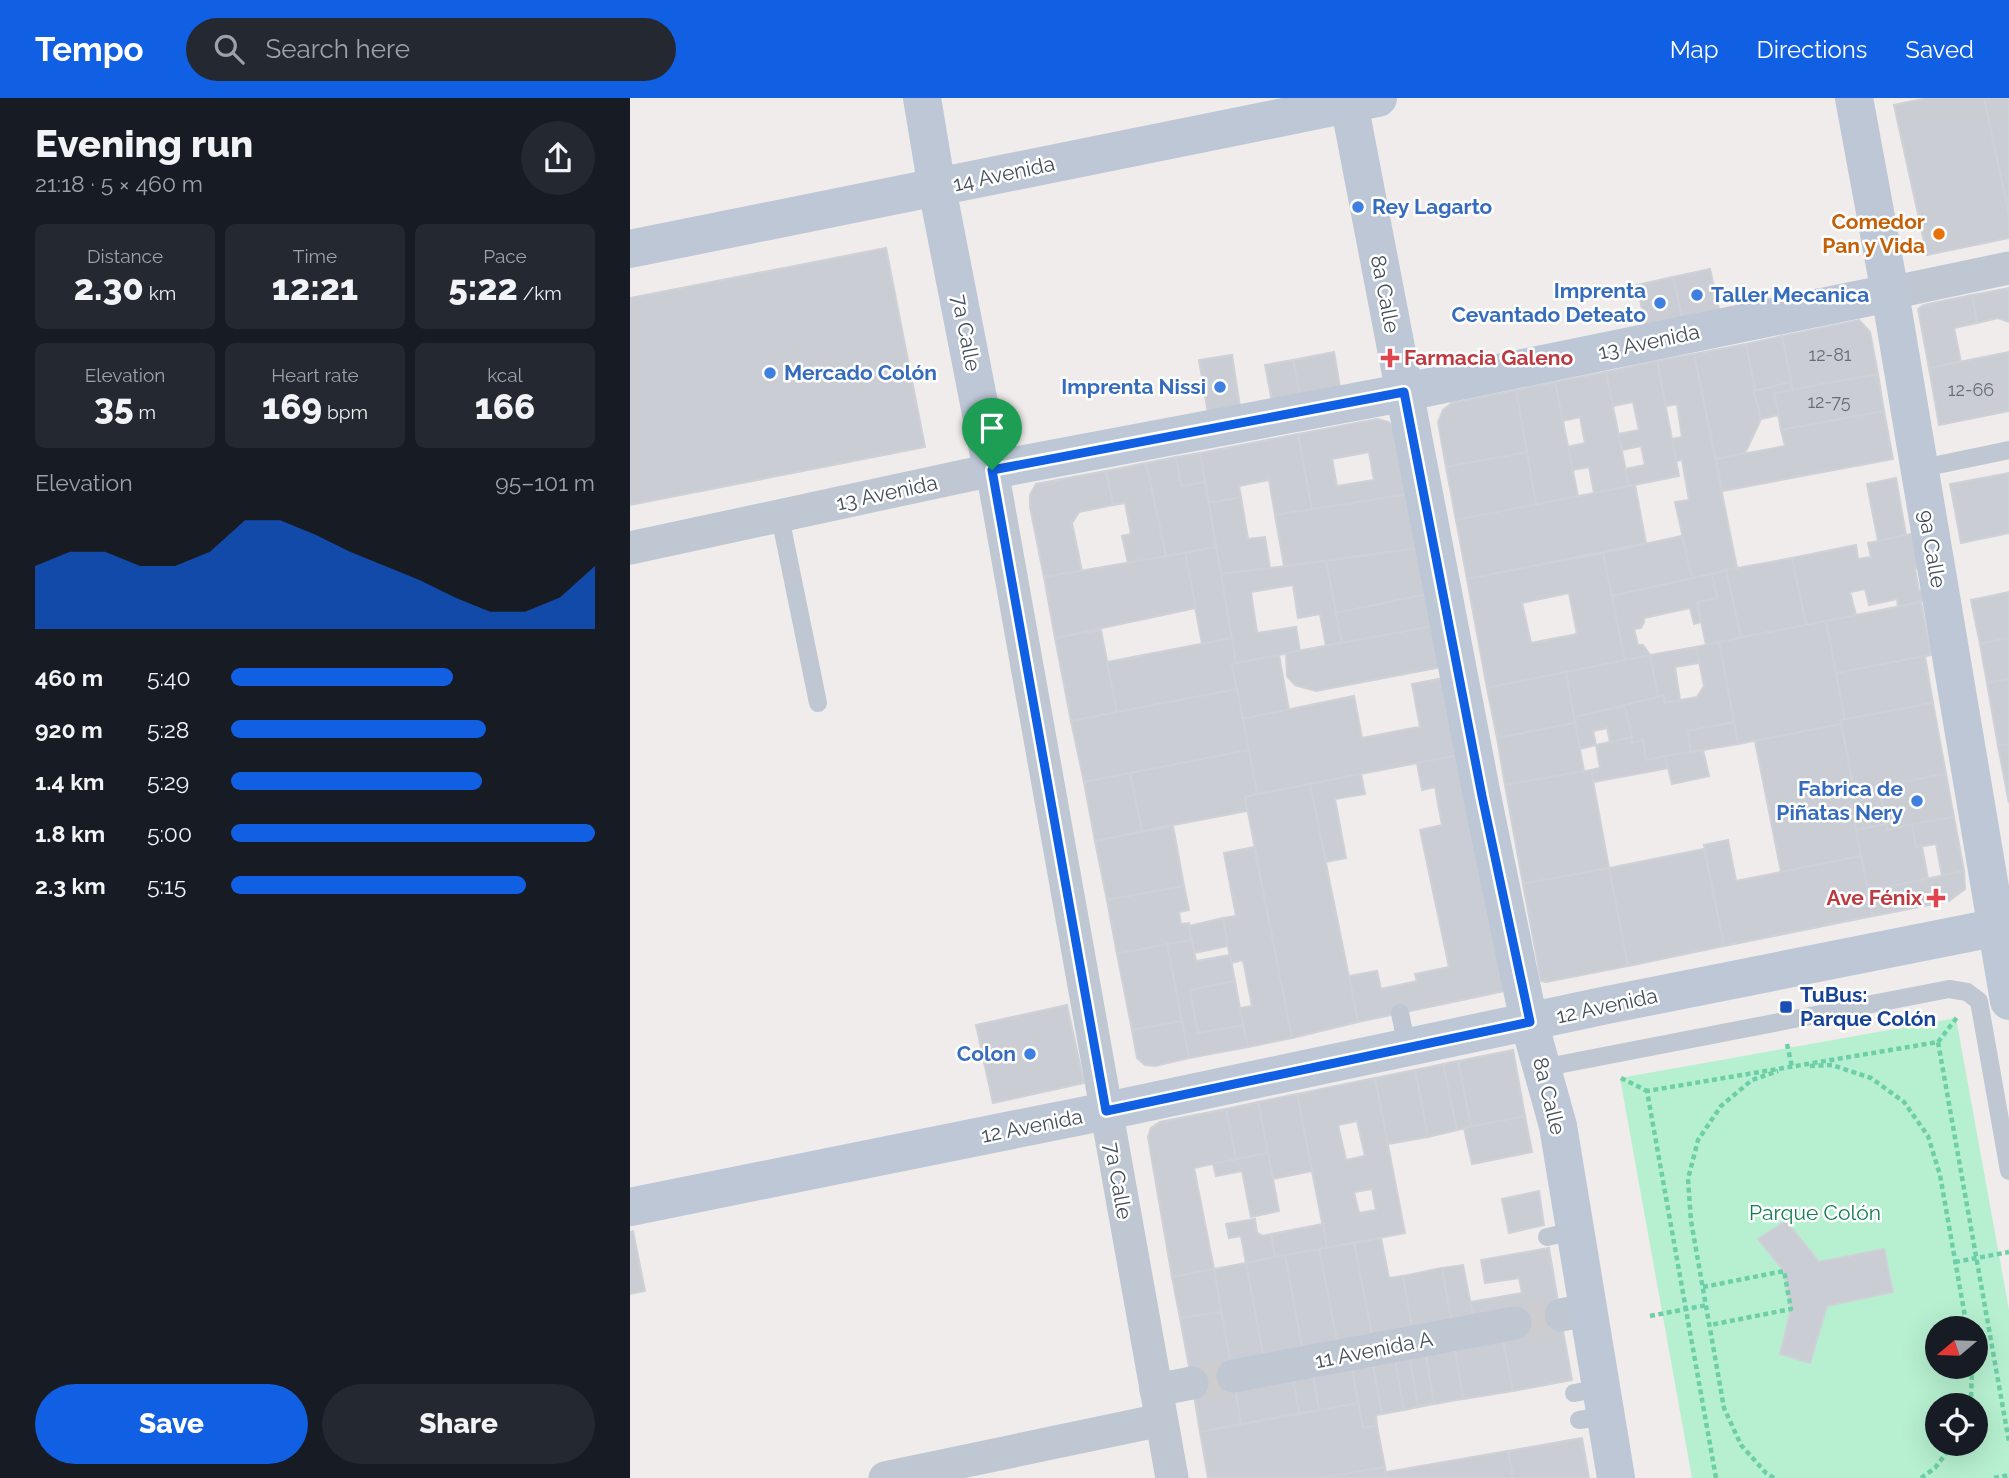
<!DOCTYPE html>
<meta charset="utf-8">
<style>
:root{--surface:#171b24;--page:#242831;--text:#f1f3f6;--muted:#9ea1a6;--accent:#115fe3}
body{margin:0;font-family:Raleway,sans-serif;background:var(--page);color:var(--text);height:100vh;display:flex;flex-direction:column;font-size:26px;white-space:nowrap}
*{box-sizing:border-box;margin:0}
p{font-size:23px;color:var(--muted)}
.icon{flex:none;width:38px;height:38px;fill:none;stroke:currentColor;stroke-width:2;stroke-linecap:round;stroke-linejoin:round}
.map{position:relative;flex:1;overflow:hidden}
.sheet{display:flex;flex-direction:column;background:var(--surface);width:630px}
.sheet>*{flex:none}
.needle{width:46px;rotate:251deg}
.buttons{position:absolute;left:1295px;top:1218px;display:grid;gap:14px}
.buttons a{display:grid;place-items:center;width:63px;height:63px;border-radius:50%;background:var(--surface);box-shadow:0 7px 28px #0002;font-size:35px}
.pin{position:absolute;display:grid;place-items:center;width:60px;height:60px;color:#fff;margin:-72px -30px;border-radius:50% 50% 50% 0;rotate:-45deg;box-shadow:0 0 7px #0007}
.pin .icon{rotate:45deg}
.round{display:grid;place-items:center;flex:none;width:74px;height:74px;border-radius:37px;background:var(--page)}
.headline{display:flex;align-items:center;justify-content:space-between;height:119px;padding:0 35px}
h1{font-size:38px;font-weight:800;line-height:52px}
.metrics{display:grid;grid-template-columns:repeat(3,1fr);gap:10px;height:119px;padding:7px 35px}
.metrics div{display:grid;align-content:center;border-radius:10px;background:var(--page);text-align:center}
.metrics b{font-size:35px;font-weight:800}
.metrics small{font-size:19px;font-weight:400}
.metrics p{font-size:19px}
.chart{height:196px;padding:14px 35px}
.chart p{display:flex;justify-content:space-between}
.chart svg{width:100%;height:126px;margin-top:7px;fill:var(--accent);opacity:.7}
.action{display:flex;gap:14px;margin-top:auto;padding:14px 35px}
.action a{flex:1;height:80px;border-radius:42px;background:var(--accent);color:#fff;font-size:28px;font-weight:800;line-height:80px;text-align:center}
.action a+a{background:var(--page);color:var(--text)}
ul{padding:0 35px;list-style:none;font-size:23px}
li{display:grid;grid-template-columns:112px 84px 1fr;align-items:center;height:52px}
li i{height:18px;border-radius:9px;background:var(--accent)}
header{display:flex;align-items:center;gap:42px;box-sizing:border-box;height:98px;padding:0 35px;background:var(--accent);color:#fff}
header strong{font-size:33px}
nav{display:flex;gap:38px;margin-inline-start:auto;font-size:24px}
.search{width:490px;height:63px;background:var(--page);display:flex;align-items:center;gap:18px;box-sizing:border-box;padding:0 24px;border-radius:38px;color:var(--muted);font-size:26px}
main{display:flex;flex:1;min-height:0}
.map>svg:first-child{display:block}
.green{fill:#b6f0d0;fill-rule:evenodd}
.building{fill:#cacdd4;stroke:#cfd1d8;stroke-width:2;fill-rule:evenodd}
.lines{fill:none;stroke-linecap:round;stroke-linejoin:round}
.street-tunnel{stroke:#cdccce;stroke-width:33;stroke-dasharray:33 17;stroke-linecap:butt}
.path{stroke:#6dcfa5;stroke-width:4.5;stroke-dasharray:5 3.5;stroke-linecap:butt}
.lane{stroke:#bec7d2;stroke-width:18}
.street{stroke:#bec7d2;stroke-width:33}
.secondary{stroke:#bdc7d6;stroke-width:38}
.route-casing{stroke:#fff;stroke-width:14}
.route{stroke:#115fe3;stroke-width:9}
.shop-dot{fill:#3f7fe0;stroke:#fff;stroke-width:2.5}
.food-dot{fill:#e8710a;stroke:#fff;stroke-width:2.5}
.health-dot{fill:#e0444e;stroke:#fff;stroke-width:2.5}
.transit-dot{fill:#1a4fb4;stroke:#fff;stroke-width:2.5}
.labels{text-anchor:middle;stroke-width:5;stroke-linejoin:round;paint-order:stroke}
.number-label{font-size:18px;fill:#656e78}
.street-label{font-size:21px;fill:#434e5a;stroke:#fff}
.shop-label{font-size:21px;font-weight:bold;fill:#366cbe;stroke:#fff;text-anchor:end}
.food-label{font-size:21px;font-weight:bold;fill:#c56008;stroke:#fff;text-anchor:end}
.health-label{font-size:21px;font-weight:bold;fill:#be3a42;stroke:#fff;text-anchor:start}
.transit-label{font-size:21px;font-weight:bold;fill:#164399;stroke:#fff;text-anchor:start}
.park-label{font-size:21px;fill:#127d4f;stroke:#fff}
</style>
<header>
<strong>Tempo</strong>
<div class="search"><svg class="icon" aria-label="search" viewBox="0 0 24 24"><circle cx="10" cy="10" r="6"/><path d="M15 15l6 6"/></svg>Search here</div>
<nav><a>Map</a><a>Directions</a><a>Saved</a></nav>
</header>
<main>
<section class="sheet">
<div class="headline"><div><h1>Evening run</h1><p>21:18 · 5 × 460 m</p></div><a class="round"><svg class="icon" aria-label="share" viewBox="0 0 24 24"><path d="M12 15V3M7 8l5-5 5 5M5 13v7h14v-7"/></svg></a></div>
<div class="metrics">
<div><p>Distance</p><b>2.30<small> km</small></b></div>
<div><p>Time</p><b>12:21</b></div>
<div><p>Pace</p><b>5:22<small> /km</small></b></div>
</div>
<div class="metrics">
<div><p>Elevation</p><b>35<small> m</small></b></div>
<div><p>Heart rate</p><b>169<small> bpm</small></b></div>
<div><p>kcal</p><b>166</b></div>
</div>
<div class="chart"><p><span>Elevation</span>95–101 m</p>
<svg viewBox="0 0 160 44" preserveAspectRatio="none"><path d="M0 44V22L10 17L20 17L30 22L40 22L50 17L60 6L70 6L80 11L90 17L100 22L110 27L120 33L130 38L140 38L150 33L160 22V44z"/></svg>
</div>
<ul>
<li><b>460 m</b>5:40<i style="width:61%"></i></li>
<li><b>920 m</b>5:28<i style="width:70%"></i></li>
<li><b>1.4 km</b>5:29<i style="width:69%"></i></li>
<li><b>1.8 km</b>5:00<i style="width:100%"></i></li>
<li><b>2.3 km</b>5:15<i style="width:81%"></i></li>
</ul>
<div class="action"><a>Save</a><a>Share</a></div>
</section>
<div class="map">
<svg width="1379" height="1380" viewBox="0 0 1379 1380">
<rect width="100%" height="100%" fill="#efeceb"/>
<path class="green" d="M1326,920L1379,1212V1380H1062L990,980ZM1307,1230H1346V1269H1307ZM1307,1307H1346V1346H1307Z"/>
<g class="building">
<polygon points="1297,0 1354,0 1379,116 1379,140 1297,157 1264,7"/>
<polygon points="1354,0 1379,0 1379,116"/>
<polygon points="256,150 295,349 0,407 0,200"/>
<polygon points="1080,171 1090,215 1053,223 1043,179"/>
<polygon points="1043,179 1053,223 1016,231 1007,187"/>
<polygon points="1379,190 1379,224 1368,220 1347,225 1342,197"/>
<polygon points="1342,197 1347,225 1324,230 1331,264 1299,270 1288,211 1294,207"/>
<polygon points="1229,222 1240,234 1248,276 1163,292 1152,238"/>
<polygon points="1152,238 1161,284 1124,293 1116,246"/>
<polygon points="1116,246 1131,321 1115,355 1086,361 1064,256"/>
<polygon points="704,254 711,295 671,303 663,262"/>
<polygon points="1379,254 1379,313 1309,327 1299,270"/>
<polygon points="1064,256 1107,470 1062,480 1045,404 1059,402 1052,362 1046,363 1042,341 1052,339 1047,306 1036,308 1027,263"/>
<polygon points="602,257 611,315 579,321 569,262"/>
<polygon points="663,262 671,303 643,309 635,267"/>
<polygon points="1027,263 1049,378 999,388 995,371 1015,367 1011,348 992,352 988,336 1009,332 1003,304 983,308 976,274"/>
<polygon points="976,274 999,388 964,395 959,369 942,372 937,349 955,345 950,319 932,323 925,284"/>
<polygon points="1248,276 1254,313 1151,332 1144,295"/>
<polygon points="925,284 948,398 906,407 886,292"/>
<polygon points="1161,284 1163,292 1144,295 1149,317 1131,321 1124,293"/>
<polygon points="886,292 897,354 816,369 808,324 813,312 822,305"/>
<polygon points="1254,313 1263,361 1092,393 1086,361 1155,348 1151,332"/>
<path d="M747,321L758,324L766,331L779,396L682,412L668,336ZM739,354L744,382L707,388L702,361Z"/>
<polygon points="668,336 682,412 645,417 639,382 609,388 611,399 579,405 570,355"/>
<polygon points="897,354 906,407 826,422 816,369"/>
<polygon points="570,355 575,384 551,388 546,359"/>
<polygon points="546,359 551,388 575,384 586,449 536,458 516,365"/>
<polygon points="516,365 536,458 498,465 492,438 501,436 495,405 483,407 476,373"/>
<polygon points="476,373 483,407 449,414 442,425 452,473 414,479 400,409 400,397 406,386"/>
<polygon points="1379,375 1379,435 1331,445 1320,386"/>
<polygon points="1266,380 1276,437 1248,443 1237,386"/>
<polygon points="1005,387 1016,445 837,481 826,422"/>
<polygon points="779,396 789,450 654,468 645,417"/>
<polygon points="611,399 618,441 635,439 640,470 591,476 579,405"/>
<polygon points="1286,435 1288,469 1285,471 1289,493 1292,492 1294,502 1268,509 1267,501 1239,507 1235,491 1220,494 1226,517 1176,527 1162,460 1226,447 1228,461 1241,459 1238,445"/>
<polygon points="1052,438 1062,480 982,498 973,455"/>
<polygon points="586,449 602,540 572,546 555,455"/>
<polygon points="789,450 798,496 706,515 696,463"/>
<polygon points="555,455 566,510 425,540 414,479"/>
<path d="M973,455L995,563L857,590L837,481ZM939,495L947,536L901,545L892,505Z"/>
<polygon points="1162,460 1176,527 1111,539 1096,472"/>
<polygon points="696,463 712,545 696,548 690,516 668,520 663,487 621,494 627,535 666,529 670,553 606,565 591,476"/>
<polygon points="1096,472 1111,539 1076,547 1067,504 1087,500 1082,476"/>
<polygon points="1082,476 1087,500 1067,504 1071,524 1064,526 1060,510 1014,520 1014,524 1011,530 1004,531 1008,547 1013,547 1020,557 995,563 982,498"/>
<polygon points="1379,494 1379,540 1350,546 1341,502"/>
<polygon points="798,496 804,528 712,545 706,515"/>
<polygon points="1291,504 1301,557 1206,575 1196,523"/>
<polygon points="1196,523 1215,622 1211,622 1211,626 1108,646 1089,544"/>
<polygon points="804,528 812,569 686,593 665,587 657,578 656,555"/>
<polygon points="471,532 487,614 441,623 425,540"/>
<polygon points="602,540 606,565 602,566 607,591 487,614 477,564"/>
<polygon points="1379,540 1379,581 1357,585 1350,546"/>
<polygon points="1089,544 1104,624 1058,633 1061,654 1016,662 1013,642 1002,645 994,606 1034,597 1035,605 1067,599 1074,588 1066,549"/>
<polygon points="1066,549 1069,565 1045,569 1050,602 1035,605 1034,597 1028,599 1020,557"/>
<polygon points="649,557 659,612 612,621 602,566"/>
<polygon points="1020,557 1028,599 944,619 936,574"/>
<polygon points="1295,558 1303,605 1215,622 1206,575"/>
<polygon points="936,574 945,625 867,640 857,590"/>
<polygon points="814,580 829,657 627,696 612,621 724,598 732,640 778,631 790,629 782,586"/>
<polygon points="1379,581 1379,646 1368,648 1357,585"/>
<polygon points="607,591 619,652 454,684 441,623"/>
<polygon points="1303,605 1316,676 1224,693 1211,622"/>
<polygon points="995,608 1002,639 980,644 977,630 963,633 966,647 950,651 944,619"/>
<polygon points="1104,624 1108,646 1061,654 1058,633"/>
<polygon points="945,625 954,673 875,687 867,640"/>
<polygon points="1211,626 1224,693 1219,694 1231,758 1151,774 1125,643"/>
<polygon points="1002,639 1002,645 1013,642 1016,662 1035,658 1039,670 963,684 961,672 970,670 966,647"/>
<polygon points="1379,646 1379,705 1368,648"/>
<polygon points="619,652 627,696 615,699 617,713 512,733 500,675"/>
<polygon points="1073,652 1079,678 1042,686 1035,658"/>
<polygon points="829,657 875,893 728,924 719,878 747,873 751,891 787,883 785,876 819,869 790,732 812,727 805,689 792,692 787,665"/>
<polygon points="961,672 979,770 893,786 875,687"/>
<polygon points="500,675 512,733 465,743 454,684"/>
<polygon points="731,676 735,696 705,701 716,760 696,764 680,686"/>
<polygon points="1316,676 1324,719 1257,732 1249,688"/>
<polygon points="680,686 728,924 662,940 615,699"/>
<polygon points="1249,688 1256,726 1226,732 1219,694"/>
<polygon points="1324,719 1334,773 1312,778 1306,746 1286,749 1282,726"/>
<polygon points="1256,726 1257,732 1282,726 1286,749 1292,748 1298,781 1238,793 1226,732"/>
<polygon points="543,728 554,788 477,802 465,743"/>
<polygon points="1098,742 1106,783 1231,758 1243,818 1094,848 1074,747"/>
<polygon points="624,749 662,940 618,949 610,910 622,908 613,862 601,865 593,820 606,818 594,755"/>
<polygon points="1074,751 1094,848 998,868 979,770"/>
<polygon points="979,770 998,868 916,884 911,883 893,786"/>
<polygon points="1334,773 1335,791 1319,803 1243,818 1238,793"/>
<polygon points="554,788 559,812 549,814 551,826 559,825 562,842 487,856 477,802"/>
<polygon points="593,820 598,848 564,855 559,828"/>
<polygon points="562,842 566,863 600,857 605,883 560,892 568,935 613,927 618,949 559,960 537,846"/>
<polygon points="537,846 552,923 502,932 487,856"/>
<polygon points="605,883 613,927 568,935 560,892"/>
<polygon points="437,907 454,985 363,1005 346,927"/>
<polygon points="552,923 559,960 525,968 515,967 507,960 502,932"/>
<polygon points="883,952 895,1018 841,1029 828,963"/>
<polygon points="828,963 841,1029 827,1032 813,966"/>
<polygon points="813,966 827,1032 798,1039 785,972"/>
<polygon points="785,972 798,1039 758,1046 745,980"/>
<path d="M745,980L775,1135L697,1150L667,996ZM727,1023L735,1058L716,1062L708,1027ZM742,1091L746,1112L729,1115L724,1094Z"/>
<polygon points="667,996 682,1073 643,1081 628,1004"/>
<polygon points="628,1004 638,1055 606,1061 596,1011"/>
<polygon points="596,1011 606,1061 564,1070 584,1171 542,1179 518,1039 521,1030 530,1024"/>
<polygon points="895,1018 902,1054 842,1066 834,1030"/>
<polygon points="638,1055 649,1113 621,1119 612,1073 586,1078 583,1066"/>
<polygon points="909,1093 914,1127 879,1135 872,1101"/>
<polygon points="625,1121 627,1135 633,1138 641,1136 645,1159 616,1165 611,1138 599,1140 596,1126"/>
<polygon points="1156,1123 1189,1164 1254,1151 1263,1194 1197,1208 1180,1265 1150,1256 1161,1211 1154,1173 1128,1141"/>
<polygon points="693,1126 697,1150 645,1159 641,1136"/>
<polygon points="3,1133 15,1193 0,1196 0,1134"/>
<polygon points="751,1140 759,1180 773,1178 783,1234 743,1242 724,1145"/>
<polygon points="724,1145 743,1242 708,1248 689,1151"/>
<polygon points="919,1150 932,1227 887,1235 844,1223 840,1204 892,1195 889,1180 855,1185 851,1162"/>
<polygon points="689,1151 708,1248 673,1255 655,1157"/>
<polygon points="655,1157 673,1255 634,1262 616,1165"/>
<polygon points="616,1165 634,1262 601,1268 584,1171"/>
<polygon points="833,1167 844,1223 822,1227 812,1170"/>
<polygon points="812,1170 822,1227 783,1234 773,1178"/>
<polygon points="584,1171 591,1214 550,1220 542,1179"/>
<polygon points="591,1214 603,1278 562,1285 550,1220"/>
<polygon points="932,1227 942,1282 883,1293 872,1238"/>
<polygon points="872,1238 883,1293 833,1301 824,1247"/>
<polygon points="824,1247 833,1301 804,1306 795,1252"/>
<polygon points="795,1252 804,1306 788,1309 779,1255"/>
<polygon points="779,1255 788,1309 774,1312 764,1258"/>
<polygon points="764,1258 774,1312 752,1316 742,1262"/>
<polygon points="742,1262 752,1316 746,1317 747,1328 733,1330 721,1265"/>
<polygon points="721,1265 728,1305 689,1312 682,1272"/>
<polygon points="682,1272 689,1312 669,1315 662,1276"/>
<polygon points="662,1276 669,1315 611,1326 604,1286"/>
<polygon points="603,1278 611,1326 570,1334 562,1285"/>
<polygon points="728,1305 733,1330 747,1328 755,1369 691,1380 578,1380 570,1334"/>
<polygon points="952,1340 959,1380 883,1380 878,1353"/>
<polygon points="878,1353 883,1380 757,1380 756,1374"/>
<polygon points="755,1369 757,1380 691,1380"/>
</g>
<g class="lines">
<g class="street-tunnel">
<polyline points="885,1225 931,1217"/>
<polyline points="562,1285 603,1278"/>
</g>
<g class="path">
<polyline points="1308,944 1328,918"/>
<polyline points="1157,946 1162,969"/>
<polyline points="1180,968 1202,967 1241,980 1274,1004 1298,1038 1310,1077 1337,1230"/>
<polyline points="991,980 1017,993"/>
<polyline points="1325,1164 1379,1154"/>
<polyline points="1073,1189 1154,1173 1161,1211 1080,1227"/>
<polyline points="1020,1218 1077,1207"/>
<polyline points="1339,1307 1341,1302 1342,1269"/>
<polyline points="1086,1380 1017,993 1308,944 1379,1344"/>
<polyline points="1144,1380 1136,1375 1111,1347 1094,1310 1061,1123 1058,1081 1068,1042 1091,1008 1122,982 1148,973"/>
<polyline points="1291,1380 1305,1370 1323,1346"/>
<polyline points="1364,1380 1379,1377"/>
</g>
<g class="lane">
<polyline points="1288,371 1379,352"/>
<polyline points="150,419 188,605"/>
<polyline points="770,915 777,949"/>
<polyline points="912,970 1319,891 1337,894 1349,903 1379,1073"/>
<polyline points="917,1139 945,1133"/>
<polyline points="944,1295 971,1290"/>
<polyline points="949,1322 976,1318"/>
</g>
<g class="street">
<polyline points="1260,195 1379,170"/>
<polyline points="0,450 362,372 542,1380"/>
<polyline points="931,1217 946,1214"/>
<polyline points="603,1278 885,1225"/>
<polyline points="526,1292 562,1285"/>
<polyline points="255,1380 531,1322"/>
</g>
<g class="secondary">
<polyline points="292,0 307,90 362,372 756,298 1260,195"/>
<polyline points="718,0 852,698 899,924 928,1028 986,1380"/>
<polyline points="1224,0 1260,195 1379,903"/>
<polyline points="0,151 748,0"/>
<polyline points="0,1109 476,1013 977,907 1379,827"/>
</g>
</g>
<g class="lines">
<g class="route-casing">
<polygon id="route" points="774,294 852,698 900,924 476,1013 362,372"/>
</g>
<use href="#route" class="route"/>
</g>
<g class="shop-dot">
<circle cx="728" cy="109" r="7"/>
<circle cx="1067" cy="197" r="7"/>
<circle cx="1030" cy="205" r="7"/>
<circle cx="140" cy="275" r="7"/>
<circle cx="590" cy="289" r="7"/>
<circle cx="1287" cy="703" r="7"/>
<circle cx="400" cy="956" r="7"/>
</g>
<circle class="food-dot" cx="1309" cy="136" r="7"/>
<g class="health-dot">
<path d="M756.5 249.5h7v7h7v7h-7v7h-7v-7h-7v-7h7z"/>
<path d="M1302.5 789.5h7v7h7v7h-7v7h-7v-7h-7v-7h7z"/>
</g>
<rect class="transit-dot" x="1149" y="902" width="14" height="14" rx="3.5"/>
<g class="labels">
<g class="number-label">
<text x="1200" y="263">12-81</text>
<text x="1341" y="298">12-66</text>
<text x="1199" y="310">12-75</text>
</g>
<g class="street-label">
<text transform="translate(374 76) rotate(-12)" y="7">14 Avenida</text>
<text transform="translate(755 196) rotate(79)" y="7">8a Calle</text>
<text transform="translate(336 235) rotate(79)" y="7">7a Calle</text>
<text transform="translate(1019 244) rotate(-12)" y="7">13 Avenida</text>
<text transform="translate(257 395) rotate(-12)" y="7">13 Avenida</text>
<text transform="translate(1302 451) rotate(80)" y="7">9a Calle</text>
<text transform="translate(977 908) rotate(-12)" y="7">12 Avenida</text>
<text transform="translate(919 998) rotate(76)" y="7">8a Calle</text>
<text transform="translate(402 1028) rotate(-11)" y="7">12 Avenida</text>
<text transform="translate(488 1083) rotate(80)" y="7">7a Calle</text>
<text transform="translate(744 1252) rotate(-11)" y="7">11 Avenida A</text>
</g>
<g class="shop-label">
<text x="742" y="116" text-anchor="start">Rey Lagarto</text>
<text x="1016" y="200">Imprenta<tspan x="1016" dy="24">Cevantado Deteato</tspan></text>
<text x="1081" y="204" text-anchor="start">Taller Mecanica</text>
<text x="154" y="282" text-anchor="start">Mercado Colón</text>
<text x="576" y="296">Imprenta Nissi</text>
<text x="1273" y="698">Fabrica de<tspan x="1273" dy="24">Piñatas Nery</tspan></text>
<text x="386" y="963">Colon</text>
</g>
<g class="food-label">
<text x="1295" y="131">Comedor<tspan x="1295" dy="24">Pan y Vida</tspan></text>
</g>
<g class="health-label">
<text x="774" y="267">Farmacia Galeno</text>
<text x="1292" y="807" text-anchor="end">Ave Fénix</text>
</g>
<g class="transit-label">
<text x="1170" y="904">TuBus:<tspan x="1170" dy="24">Parque Colón</tspan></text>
</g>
<g class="park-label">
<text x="1185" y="1122">Parque Colón</text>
</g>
</g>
</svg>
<div class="buttons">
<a><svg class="needle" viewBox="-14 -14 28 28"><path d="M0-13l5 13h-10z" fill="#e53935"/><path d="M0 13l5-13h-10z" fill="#9ea1a6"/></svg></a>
<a><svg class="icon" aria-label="locate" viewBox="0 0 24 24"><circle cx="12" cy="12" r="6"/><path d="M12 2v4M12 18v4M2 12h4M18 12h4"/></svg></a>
</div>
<div class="pin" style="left:362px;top:372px;background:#1e9e55"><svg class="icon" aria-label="arrive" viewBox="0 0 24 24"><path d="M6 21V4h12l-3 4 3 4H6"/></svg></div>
</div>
</main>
